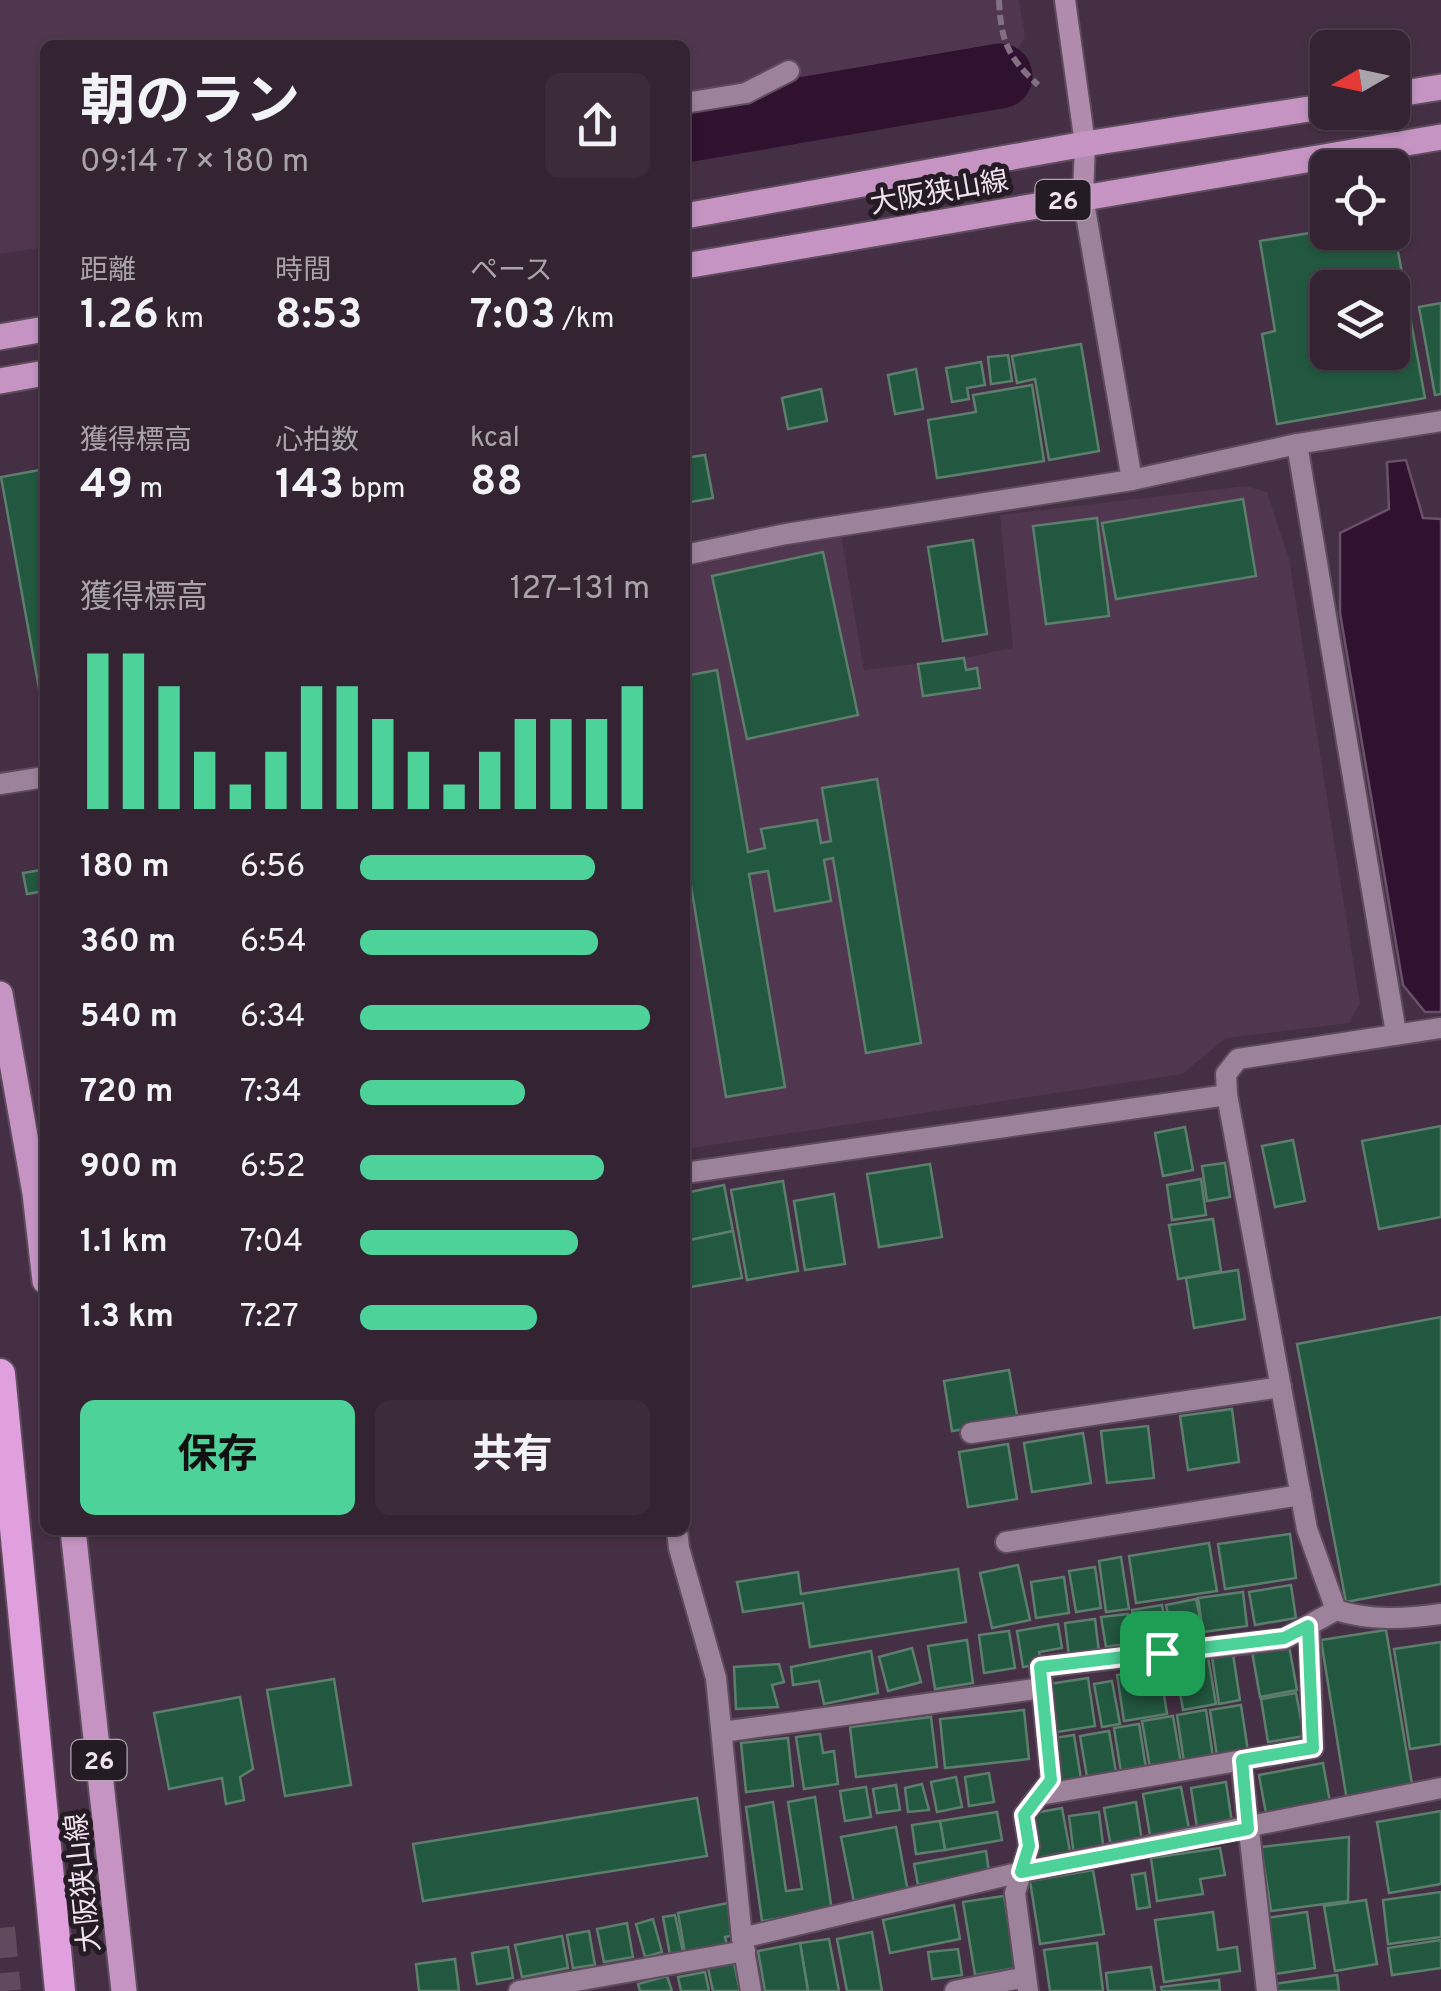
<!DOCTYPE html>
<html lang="ja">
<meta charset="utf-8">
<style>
:root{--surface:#342333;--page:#3c2b3b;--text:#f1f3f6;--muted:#a9a4ac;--line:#4e404e;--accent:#4dd39a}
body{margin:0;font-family:Overpass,"Noto Sans JP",sans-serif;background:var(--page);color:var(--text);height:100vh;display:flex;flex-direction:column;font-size:38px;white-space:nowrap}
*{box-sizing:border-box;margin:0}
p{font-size:32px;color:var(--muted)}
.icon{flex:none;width:55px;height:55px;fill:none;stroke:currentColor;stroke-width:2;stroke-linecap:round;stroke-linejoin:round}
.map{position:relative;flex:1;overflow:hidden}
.side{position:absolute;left:40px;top:40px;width:650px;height:1495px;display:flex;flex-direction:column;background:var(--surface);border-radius:15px;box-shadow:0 2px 8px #0004,0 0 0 2px var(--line)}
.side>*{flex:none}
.needle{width:65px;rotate:261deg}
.tools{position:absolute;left:1310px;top:30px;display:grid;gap:20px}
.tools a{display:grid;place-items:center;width:100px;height:100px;border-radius:15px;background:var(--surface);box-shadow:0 2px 8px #0004,0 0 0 2px var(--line);font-size:50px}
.pin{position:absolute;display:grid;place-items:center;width:85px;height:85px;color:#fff;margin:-42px;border-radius:20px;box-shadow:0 5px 15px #0006}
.round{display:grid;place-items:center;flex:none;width:105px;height:105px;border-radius:15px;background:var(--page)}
.summary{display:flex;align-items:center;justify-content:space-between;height:170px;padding:0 40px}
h1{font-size:55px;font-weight:700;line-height:75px}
.metrics{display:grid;grid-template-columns:repeat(3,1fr);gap:15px;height:170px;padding:10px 40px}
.metrics div{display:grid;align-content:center}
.metrics b{font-size:42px;font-weight:700}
.metrics small{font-size:28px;font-weight:400}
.metrics p{font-size:28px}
.chart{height:280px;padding:20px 40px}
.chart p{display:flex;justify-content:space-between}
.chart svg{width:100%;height:180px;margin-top:10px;stroke:var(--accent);stroke-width:6}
.button{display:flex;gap:20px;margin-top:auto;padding:20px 40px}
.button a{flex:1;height:115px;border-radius:15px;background:var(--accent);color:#111;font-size:40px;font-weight:700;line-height:115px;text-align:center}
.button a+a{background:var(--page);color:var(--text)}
ul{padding:0 40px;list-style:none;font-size:32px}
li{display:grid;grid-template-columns:160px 120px 1fr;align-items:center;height:75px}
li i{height:25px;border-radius:12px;background:var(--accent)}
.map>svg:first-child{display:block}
.built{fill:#513650}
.water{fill:#301130;stroke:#6a5069;stroke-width:2.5}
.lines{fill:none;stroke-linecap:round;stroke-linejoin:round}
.river{stroke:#301130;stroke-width:65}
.building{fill:#235840;stroke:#5c7e6c;stroke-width:2.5;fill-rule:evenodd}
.highway-tunnel{stroke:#5f4a5e;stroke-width:30;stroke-dasharray:30 15;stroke-linecap:butt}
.lane-casing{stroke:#5e4c5d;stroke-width:24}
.street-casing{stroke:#5e4c5d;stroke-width:24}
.secondary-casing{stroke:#5e4c5d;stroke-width:24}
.primary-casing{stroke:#5e4c5d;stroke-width:29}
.highway-casing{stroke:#5e4c5d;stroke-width:34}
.path{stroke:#837082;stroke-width:6;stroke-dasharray:10 5;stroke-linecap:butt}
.lane{stroke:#9c829a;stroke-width:20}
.street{stroke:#9c829a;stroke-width:20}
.secondary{stroke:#b08bae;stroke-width:20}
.primary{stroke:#c594c3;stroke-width:25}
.highway{stroke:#e0a0de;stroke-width:30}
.route-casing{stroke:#fff;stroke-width:20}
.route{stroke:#4dd39a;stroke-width:12}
.labels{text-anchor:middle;stroke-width:10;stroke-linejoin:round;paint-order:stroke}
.shield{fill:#251b25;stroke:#b3a6b2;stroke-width:2.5}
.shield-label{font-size:25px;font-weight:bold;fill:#f0e2ef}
.street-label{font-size:28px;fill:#f0e2ef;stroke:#251b25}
</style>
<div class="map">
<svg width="1441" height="1991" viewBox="0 0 1441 1991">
<rect width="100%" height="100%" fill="#452f44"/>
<g class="built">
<polygon points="0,0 1019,0 1025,37 1006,67 685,120 685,45 45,45 45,247 0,254"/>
<polygon points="1246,486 1267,492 1289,559 1360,1004 1349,1023 1226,1038 1182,1074 685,1149 685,568 841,535 864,670 964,658 1013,648 1000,515"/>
</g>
<polygon class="water" points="1406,460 1423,518 1441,519 1441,1012 1425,1012 1403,985 1340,613 1340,533 1389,509 1387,462"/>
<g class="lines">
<polyline class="river" points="685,130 1000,76"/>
</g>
<g class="building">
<path d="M1392,219L1425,398L1277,424L1262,334L1275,331L1260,241L1328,230V232H1392ZM1328,288H1392V352H1328Z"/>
<polygon points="1441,303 1441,394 1435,395 1419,307"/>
<polygon points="1081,344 1099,451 1049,460 1035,379 1017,383 1012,356"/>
<polygon points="1008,355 1012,381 991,384 988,357"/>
<polygon points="981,362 985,385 967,388 969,399 952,402 946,368"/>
<polygon points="916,369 923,409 895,414 888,375"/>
<polygon points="1032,385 1044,461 937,478 928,420 976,412 973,395"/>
<polygon points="821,389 827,421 788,429 782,398"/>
<polygon points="685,436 688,436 691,457 705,455 713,498 685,503"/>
<polygon points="45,469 45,722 1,477"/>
<polygon points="1243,499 1256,576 1116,599 1102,523"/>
<polygon points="1097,518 1109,616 1046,624 1033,526"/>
<polygon points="973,540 987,634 943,641 928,547"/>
<polygon points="823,552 858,715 747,739 712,576"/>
<polygon points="964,658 966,670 977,668 980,688 923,696 918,664"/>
<polygon points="717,670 748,852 765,848 761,829 817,820 821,843 831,841 822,788 877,779 921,1043 866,1053 833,858 824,860 831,901 775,911 768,871 749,874 785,1087 726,1097 685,850 685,676"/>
<polygon points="41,870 45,891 27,894 23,873"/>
<polygon points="1441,1126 1441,1217 1379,1229 1362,1141"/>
<polygon points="1185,1127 1193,1170 1163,1176 1155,1133"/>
<polygon points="1293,1140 1305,1201 1275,1207 1262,1146"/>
<polygon points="1225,1163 1230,1197 1207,1201 1202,1166"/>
<polygon points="930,1164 942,1237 879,1247 867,1174"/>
<polygon points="1201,1179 1206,1215 1172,1220 1167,1185"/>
<polygon points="783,1181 798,1271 747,1280 731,1190"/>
<polygon points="724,1185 733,1231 685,1241 685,1193"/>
<polygon points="834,1194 845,1264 805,1270 794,1201"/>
<polygon points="1213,1219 1221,1271 1178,1279 1169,1225"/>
<polygon points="733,1231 742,1278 685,1288 685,1241"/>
<polygon points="1238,1270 1245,1319 1194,1328 1186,1278"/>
<polygon points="1441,1317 1441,1584 1346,1602 1297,1344"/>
<polygon points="1009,1370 1018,1421 952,1431 944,1381"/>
<polygon points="1232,1409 1239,1462 1188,1470 1180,1416"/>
<polygon points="1148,1426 1154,1478 1107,1483 1101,1431"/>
<polygon points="1083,1433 1091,1483 1032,1492 1024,1443"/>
<polygon points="1008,1444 1017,1499 968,1507 959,1452"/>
<polygon points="1290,1534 1296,1578 1225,1589 1218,1544"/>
<polygon points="1209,1543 1217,1591 1136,1603 1129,1556"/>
<polygon points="1121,1557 1129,1609 1106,1612 1099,1561"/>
<polygon points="1018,1565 1030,1620 992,1628 980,1573"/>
<polygon points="1095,1567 1101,1608 1076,1612 1069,1571"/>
<polygon points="958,1569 966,1622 810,1647 803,1603 743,1612 737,1582 798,1572 801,1594"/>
<polygon points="1064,1577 1069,1613 1036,1618 1031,1582"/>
<polygon points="1291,1585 1296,1618 1255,1625 1249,1592"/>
<polygon points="1243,1592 1247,1626 1203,1632 1198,1598"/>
<polygon points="1196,1599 1203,1632 1173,1639 1166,1605"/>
<polygon points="1162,1605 1168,1641 1138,1646 1132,1610"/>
<polygon points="1128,1614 1132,1643 1106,1647 1101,1617"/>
<polygon points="1095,1619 1099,1652 1069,1656 1065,1623"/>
<polygon points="1058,1624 1062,1648 1039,1652 1041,1664 1023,1667 1017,1631"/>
<polygon points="1386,1630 1413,1790 1347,1801 1321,1640"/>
<polygon points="1009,1631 1015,1668 984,1673 979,1635"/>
<polygon points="967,1640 973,1683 935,1689 928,1646"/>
<polygon points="1288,1640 1297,1690 1260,1697 1251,1646"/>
<polygon points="1441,1642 1441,1744 1410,1749 1394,1649"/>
<polygon points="912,1648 921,1682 888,1691 879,1657"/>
<polygon points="871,1651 878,1693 824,1704 819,1681 793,1685 791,1667"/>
<polygon points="1233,1654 1240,1700 1219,1704 1212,1657"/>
<polygon points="1208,1657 1216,1704 1183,1710 1175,1663"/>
<polygon points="779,1664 784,1682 772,1685 778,1707 736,1709 734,1667"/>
<polygon points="1160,1668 1167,1714 1124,1721 1117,1675"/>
<polygon points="1088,1678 1095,1726 1057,1732 1049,1684"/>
<polygon points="334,1679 351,1785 285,1796 267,1690"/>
<polygon points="1112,1681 1120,1724 1102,1727 1094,1684"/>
<polygon points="1296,1693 1304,1736 1268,1742 1261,1699"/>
<polygon points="240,1697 253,1769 240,1777 244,1800 226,1804 222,1778 169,1789 154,1713"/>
<polygon points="1241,1705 1248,1751 1217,1756 1210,1710"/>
<polygon points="1024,1710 1029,1759 945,1768 940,1719"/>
<polygon points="1206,1710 1213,1757 1184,1762 1177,1715"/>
<polygon points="1173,1716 1181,1763 1150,1768 1142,1721"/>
<polygon points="931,1717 937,1767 856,1777 850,1727"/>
<polygon points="1139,1724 1146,1768 1121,1772 1114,1728"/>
<polygon points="1109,1731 1116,1772 1087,1777 1080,1736"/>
<polygon points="820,1734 823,1753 834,1751 838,1784 804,1789 796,1737"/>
<polygon points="1074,1735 1081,1779 1060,1782 1054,1738"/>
<polygon points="788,1738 793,1786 746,1792 741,1743"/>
<polygon points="1323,1763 1331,1808 1267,1819 1259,1775"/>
<polygon points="989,1773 994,1802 969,1806 965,1777"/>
<polygon points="956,1777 962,1807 937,1812 931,1782"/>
<polygon points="1226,1782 1232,1823 1197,1828 1191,1788"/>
<polygon points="922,1784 929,1810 908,1812 905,1788"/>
<polygon points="896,1785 900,1810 877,1813 873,1789"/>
<polygon points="866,1787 871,1817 845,1821 840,1791"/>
<polygon points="1181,1787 1190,1834 1151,1841 1143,1794"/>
<polygon points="815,1797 832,1911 762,1921 746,1807 773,1802 786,1891 802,1889 788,1802"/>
<polygon points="697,1798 707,1856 423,1901 413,1844"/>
<polygon points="1136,1802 1142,1841 1111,1847 1104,1808"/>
<polygon points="1062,1808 1071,1857 1038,1864 1029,1814"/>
<polygon points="1441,1811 1441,1884 1389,1893 1377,1822"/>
<polygon points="997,1812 1002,1840 945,1850 940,1821"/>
<polygon points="1099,1812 1104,1853 1074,1856 1069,1816"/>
<polygon points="940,1821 945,1850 916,1854 912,1825"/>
<polygon points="896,1827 908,1892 854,1902 841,1837"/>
<polygon points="1349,1837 1348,1901 1271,1911 1261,1847"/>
<polygon points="1220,1848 1225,1875 1200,1879 1203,1894 1157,1901 1151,1858"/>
<polygon points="986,1851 989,1872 918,1885 914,1864"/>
<polygon points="1093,1870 1104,1934 1040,1944 1030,1881"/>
<polygon points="1145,1873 1150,1907 1137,1909 1132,1875"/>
<polygon points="1441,1892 1441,1937 1388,1944 1383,1900"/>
<polygon points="1004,1896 1016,1968 975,1975 963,1902"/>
<polygon points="1366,1900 1377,1964 1335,1971 1324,1906"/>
<polygon points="728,1903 734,1935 725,1937 727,1945 685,1953 678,1913"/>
<polygon points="954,1905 960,1939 890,1953 883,1920"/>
<polygon points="1213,1912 1218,1950 1237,1947 1240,1971 1164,1982 1155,1920"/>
<polygon points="1307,1912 1315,1968 1275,1974 1267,1918"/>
<polygon points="675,1915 683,1952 670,1955 663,1917"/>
<polygon points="653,1919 662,1952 645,1957 636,1924"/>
<polygon points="627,1923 633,1957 604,1962 597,1929"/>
<polygon points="589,1931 595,1965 573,1968 567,1935"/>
<polygon points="872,1932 882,1991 847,1991 837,1939"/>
<polygon points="562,1936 568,1968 522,1977 515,1945"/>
<polygon points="829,1939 839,1991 808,1991 800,1943"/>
<polygon points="1441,1940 1441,1968 1392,1975 1388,1948"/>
<polygon points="800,1943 808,1991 765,1991 758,1951"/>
<polygon points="1097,1943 1103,1991 1050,1991 1044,1950"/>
<polygon points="508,1947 513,1978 477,1984 472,1953"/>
<polygon points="958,1949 962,1975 932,1979 928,1952"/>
<polygon points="455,1959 459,1991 419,1991 416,1964"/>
<polygon points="734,1963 740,1991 713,1991 708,1968"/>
<polygon points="1151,1967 1155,1991 1108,1991 1106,1973"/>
<polygon points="705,1972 709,1991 681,1991 678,1977"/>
<polygon points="1337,1975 1339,1991 1275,1991 1274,1984"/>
<polygon points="667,1976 672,1991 640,1991 638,1984"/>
<polygon points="1219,1980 1220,1991 1162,1991 1161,1987"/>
</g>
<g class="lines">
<polyline class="highway-tunnel" points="0,1928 6,1991"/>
<g class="lane-casing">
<polyline id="lane" points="685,103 746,93 789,71"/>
</g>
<g class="street-casing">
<g id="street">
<polyline points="1083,197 1132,480"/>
<polyline points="1297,444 1396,1033"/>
<polyline points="685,555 786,534 1132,480 1297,444 1441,421"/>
<polyline points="0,784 45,777"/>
<path d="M1227,1095L1307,1529L1336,1610C1370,1621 1406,1619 1441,1614"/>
<polyline points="685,1173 1227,1095 1226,1074 1238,1059 1441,1028"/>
<polyline points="971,1433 1281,1387"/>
<polyline points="677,1530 679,1548 716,1678 742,1938 751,1991"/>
<polyline points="1006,1542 1301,1495"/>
<polyline points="1042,1688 1040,1667 1284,1639 1336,1610"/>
<polyline points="722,1732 1042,1688 1051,1780 1024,1815 1029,1846 1015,1893 1028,1991"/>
<polyline points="1241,1760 1267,1991"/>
<polyline points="1040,1795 1313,1748 1309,1626"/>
<polyline points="742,1938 1021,1872 1441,1788"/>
<polyline points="519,1991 745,1951"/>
<polyline points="955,1991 1026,1977"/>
</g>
</g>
<g class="secondary-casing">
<polyline id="secondary" points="1065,0 1085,144 1083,197"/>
</g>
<g class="primary-casing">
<g id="primary">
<polyline points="1392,95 1441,87"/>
<polyline points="685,216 1085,144 1328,106"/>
<polyline points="685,266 1441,137"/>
<polyline points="0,337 45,329"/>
<polyline points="0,381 45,373"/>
<polyline points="0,994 35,1193 45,1281"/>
<polyline points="73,1530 124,1991"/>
</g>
</g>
<g class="highway-casing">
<polyline id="highway" points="0,1374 60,1991"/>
</g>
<path class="path" d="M999,0C1001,42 1008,57 1038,85"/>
<use href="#lane" class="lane"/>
<use href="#street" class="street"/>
<use href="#secondary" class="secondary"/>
<use href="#primary" class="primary"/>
<use href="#highway" class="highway"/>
</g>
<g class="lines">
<g class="route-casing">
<polygon id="route" points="1308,1626 1313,1748 1242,1760 1248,1829 1021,1872 1029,1846 1024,1815 1051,1780 1040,1667 1284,1638"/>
</g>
<use href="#route" class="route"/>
</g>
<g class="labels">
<g class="shield">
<rect x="1035.5" y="180" width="55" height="40" rx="8"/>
<rect x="71.5" y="1740" width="55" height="40" rx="8"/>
</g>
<g class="shield-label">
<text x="1063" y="209">26</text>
<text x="99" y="1769">26</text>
</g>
<g class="street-label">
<text transform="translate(939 191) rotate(-10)" y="10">大阪狭山線</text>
<text transform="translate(82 1883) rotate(-96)" y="10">大阪狭山線</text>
</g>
</g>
</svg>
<div class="tools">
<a><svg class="needle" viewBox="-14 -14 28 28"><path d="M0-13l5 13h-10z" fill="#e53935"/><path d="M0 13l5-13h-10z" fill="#a9a4ac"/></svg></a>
<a><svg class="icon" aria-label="locate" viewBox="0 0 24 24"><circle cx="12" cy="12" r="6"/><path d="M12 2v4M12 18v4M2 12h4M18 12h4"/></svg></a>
<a><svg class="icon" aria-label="layers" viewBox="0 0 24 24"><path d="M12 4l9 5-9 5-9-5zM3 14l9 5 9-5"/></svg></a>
</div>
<div class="pin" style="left:1162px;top:1653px;background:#1e9e55"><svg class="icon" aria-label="arrive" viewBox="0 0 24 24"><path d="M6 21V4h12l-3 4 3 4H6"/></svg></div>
<section class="side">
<div class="summary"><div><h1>朝のラン</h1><p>09:14 · 7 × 180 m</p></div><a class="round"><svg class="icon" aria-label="share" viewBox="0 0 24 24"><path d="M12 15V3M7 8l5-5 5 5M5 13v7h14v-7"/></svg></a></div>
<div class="metrics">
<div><p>距離</p><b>1.26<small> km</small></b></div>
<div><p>時間</p><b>8:53</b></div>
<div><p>ペース</p><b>7:03<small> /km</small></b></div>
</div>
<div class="metrics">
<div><p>獲得標高</p><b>49<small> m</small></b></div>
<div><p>心拍数</p><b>143<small> bpm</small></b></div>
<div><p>kcal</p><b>88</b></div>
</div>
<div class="chart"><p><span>獲得標高</span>127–131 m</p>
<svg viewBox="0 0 160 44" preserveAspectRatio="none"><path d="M5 44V6M15 44V6M25 44V14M35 44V30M45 44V38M55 44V30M65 44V14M75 44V14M85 44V22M95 44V30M105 44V38M115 44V30M125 44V22M135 44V22M145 44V22M155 44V14"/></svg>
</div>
<ul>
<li><b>180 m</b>6:56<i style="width:81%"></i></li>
<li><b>360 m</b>6:54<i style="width:82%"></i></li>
<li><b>540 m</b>6:34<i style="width:100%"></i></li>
<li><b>720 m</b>7:34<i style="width:57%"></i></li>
<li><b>900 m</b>6:52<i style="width:84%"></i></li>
<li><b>1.1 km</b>7:04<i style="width:75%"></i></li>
<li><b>1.3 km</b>7:27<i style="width:61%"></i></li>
</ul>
<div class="button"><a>保存</a><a>共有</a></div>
</section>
</div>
